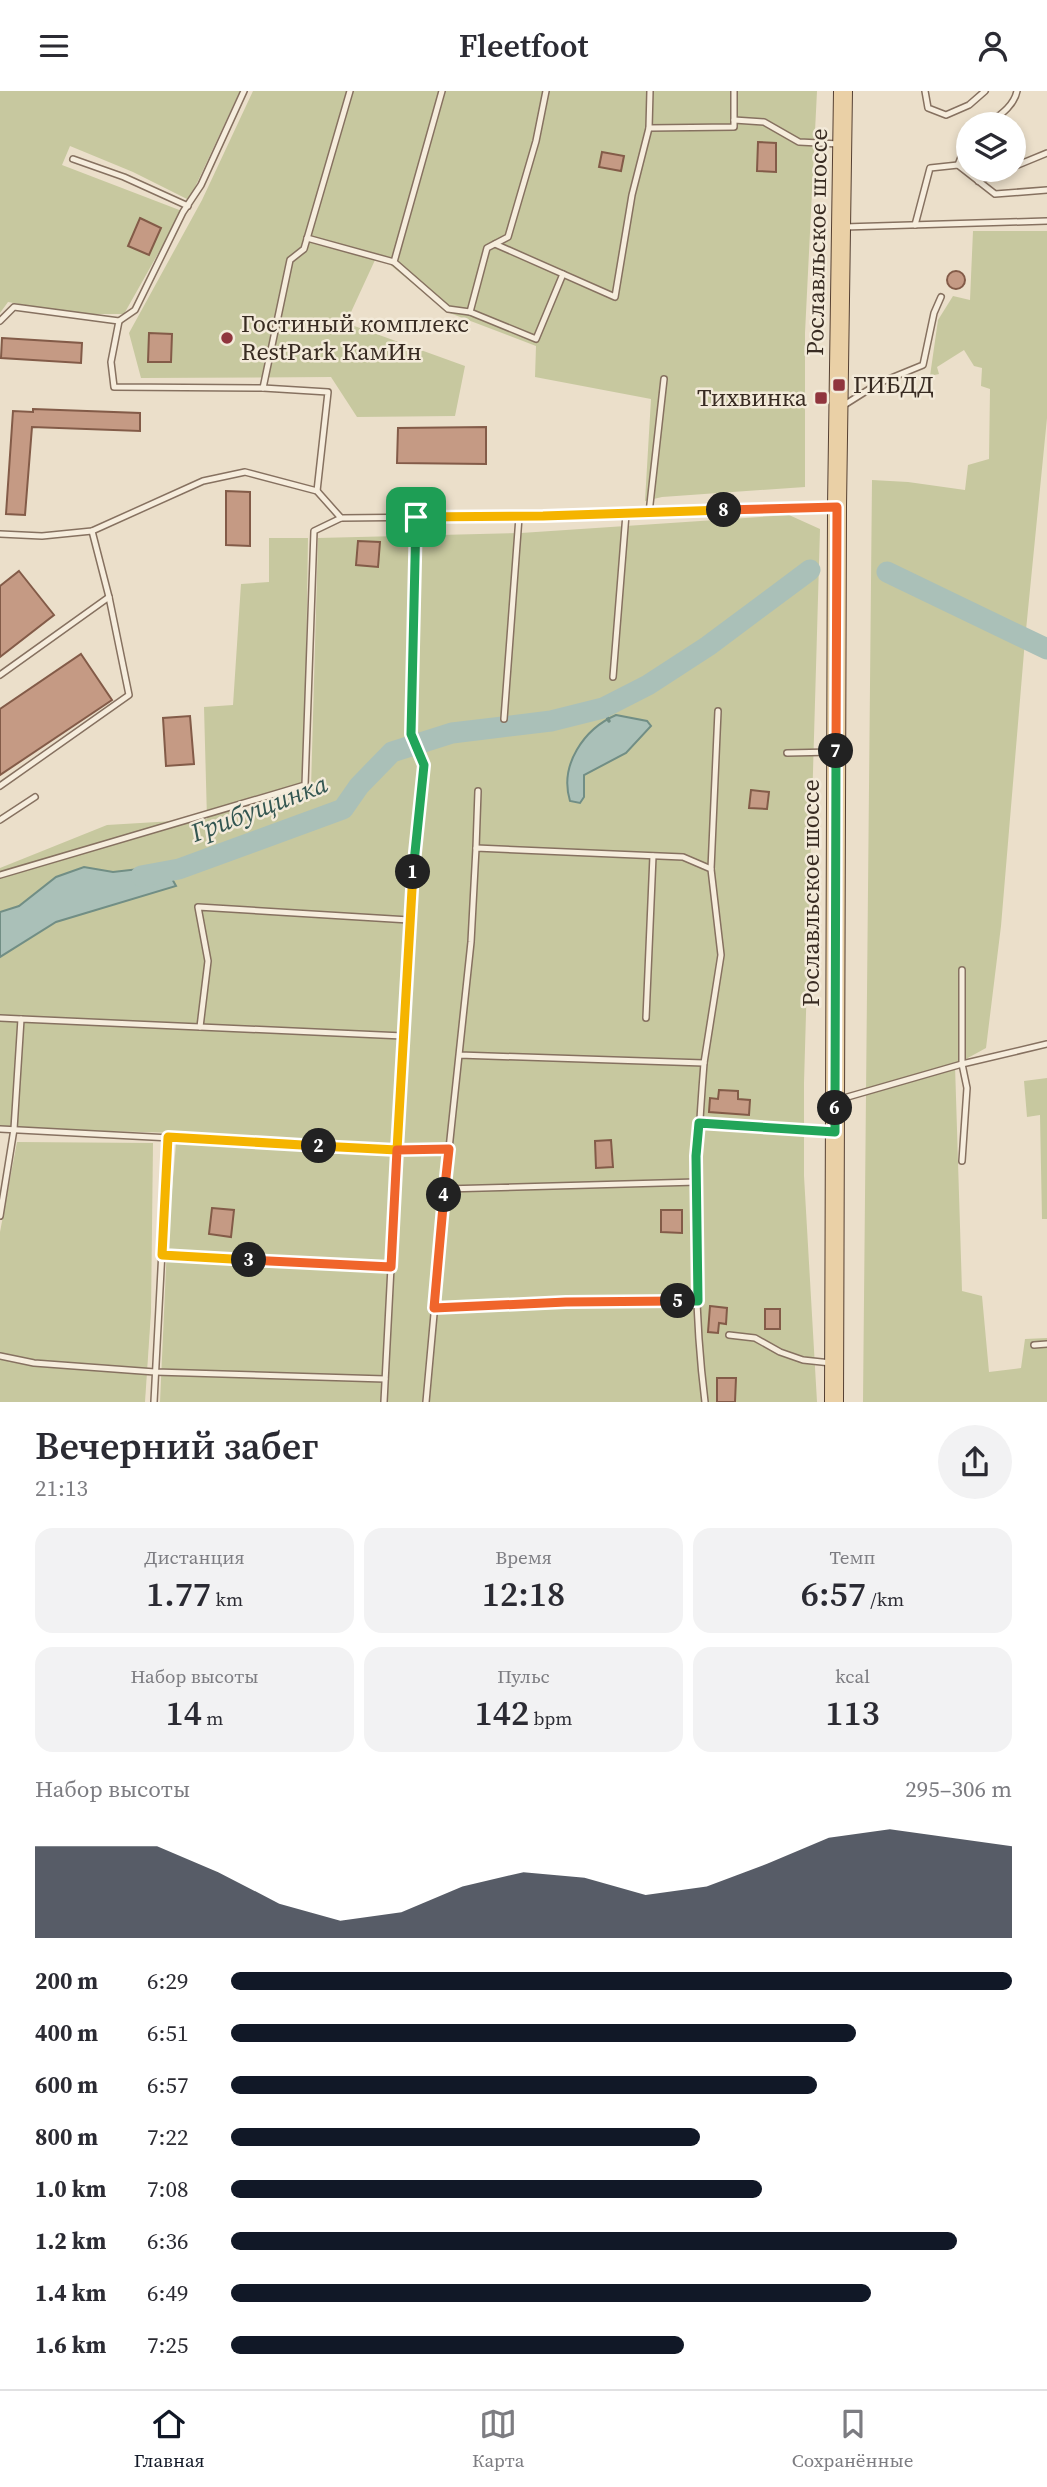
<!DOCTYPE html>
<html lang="ru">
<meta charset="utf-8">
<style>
:root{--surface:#fff;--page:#f2f2f3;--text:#2b2b33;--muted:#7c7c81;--line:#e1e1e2;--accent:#111827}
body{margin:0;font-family:"Source Serif 4",serif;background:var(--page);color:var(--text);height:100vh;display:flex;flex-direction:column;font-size:26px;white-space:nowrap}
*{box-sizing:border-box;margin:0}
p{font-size:23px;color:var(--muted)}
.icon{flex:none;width:38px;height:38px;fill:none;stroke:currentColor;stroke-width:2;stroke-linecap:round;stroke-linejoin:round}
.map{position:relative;height:1311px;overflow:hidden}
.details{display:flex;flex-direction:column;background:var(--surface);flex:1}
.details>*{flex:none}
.fabs{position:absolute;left:956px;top:21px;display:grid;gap:14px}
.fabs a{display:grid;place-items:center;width:70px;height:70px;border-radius:50%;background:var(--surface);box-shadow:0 4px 10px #0003;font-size:35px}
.pin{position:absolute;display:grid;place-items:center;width:60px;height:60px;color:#fff;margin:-30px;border-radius:14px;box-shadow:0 4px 10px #0006}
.km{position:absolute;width:35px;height:35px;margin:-18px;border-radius:50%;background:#222;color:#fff;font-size:19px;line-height:35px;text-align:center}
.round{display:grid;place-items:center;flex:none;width:74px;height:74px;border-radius:37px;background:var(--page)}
.headline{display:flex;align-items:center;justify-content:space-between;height:119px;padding:0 35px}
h1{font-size:38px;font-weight:600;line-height:52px}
.figures{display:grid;grid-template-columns:repeat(3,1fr);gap:10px;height:119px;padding:7px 35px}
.figures div{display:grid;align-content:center;border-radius:18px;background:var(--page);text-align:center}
.figures b{font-size:35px;font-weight:600}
.figures small{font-size:19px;font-weight:400}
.figures p{font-size:19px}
.chart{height:196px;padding:14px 35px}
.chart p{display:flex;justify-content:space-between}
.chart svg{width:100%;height:126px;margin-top:7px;fill:var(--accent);opacity:.7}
ul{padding:0 35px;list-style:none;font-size:23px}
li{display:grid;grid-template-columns:112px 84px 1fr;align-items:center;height:52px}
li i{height:18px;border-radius:9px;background:var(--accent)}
header{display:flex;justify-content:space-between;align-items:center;height:91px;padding:0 35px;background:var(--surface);font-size:32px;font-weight:600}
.tabs{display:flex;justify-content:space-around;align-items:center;height:98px;border-top:2px solid var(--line);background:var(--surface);font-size:19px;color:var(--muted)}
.tabs a{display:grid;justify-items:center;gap:4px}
.tabs .active{color:var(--accent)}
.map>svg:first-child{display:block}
.green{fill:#c7c89f}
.water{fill:#aac0b8;stroke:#718e85;stroke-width:2}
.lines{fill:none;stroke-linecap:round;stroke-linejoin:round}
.stream{stroke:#718e85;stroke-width:3.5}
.river{stroke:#aac0b8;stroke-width:21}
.building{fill:#c59a84;stroke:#835b48;stroke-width:2}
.lane-casing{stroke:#867160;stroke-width:8}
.primary-casing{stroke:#554033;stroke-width:20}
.lane{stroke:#f6eddd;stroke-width:5}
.primary{stroke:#ead0a6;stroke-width:18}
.split-1-casing{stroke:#fff;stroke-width:14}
.split-2-casing{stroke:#fff;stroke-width:14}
.split-3-casing{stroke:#fff;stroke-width:14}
.split-4-casing{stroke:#fff;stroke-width:14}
.split-5-casing{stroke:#fff;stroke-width:14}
.split-6-casing{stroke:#fff;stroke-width:14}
.split-7-casing{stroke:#fff;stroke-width:14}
.split-8-casing{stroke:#fff;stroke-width:14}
.split-9-casing{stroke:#fff;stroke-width:14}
.split-1{stroke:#22a559;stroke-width:9}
.split-2{stroke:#f5b400;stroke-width:9}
.split-3{stroke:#f5b400;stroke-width:9}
.split-4{stroke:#f0652b;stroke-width:9}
.split-5{stroke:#f0652b;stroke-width:9}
.split-6{stroke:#22a559;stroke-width:9}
.split-7{stroke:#22a559;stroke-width:9}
.split-8{stroke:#f0652b;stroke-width:9}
.split-9{stroke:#f5b400;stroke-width:9}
.poi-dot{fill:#90353d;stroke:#f3ead9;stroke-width:2.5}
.labels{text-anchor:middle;stroke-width:5;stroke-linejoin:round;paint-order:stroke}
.street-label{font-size:24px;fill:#382b22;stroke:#f3ead9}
.poi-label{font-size:24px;fill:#382b22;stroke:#f3ead9;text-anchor:start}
.water-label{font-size:26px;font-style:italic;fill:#335651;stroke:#f3ead9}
</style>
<header><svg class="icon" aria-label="menu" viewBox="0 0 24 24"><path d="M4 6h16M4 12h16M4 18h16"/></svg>Fleetfoot<svg class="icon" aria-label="person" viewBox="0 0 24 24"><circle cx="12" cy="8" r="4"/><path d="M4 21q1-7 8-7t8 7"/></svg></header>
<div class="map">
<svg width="1047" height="1311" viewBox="0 0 1047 1311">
<rect width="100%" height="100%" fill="#ebdfca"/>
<g class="green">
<polygon points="0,0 240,0 189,109 133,81 70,55 62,74 182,120 124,223 76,223 8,211 0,222"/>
<polygon points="253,0 817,0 805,242 805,396 662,406 645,410 651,308 535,286 536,255 447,221 388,172 375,169 346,232 465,275 455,325 357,326 331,286 141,287 129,242 202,109"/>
<polygon points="973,140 1047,140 1047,327 1025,549 1001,835 986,957 955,974 962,1200 982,1205 989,1281 1021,1277 1025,1248 1047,1247 1047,1311 863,1311 872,389 908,391 965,399 968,374 989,368 990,298 981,295 982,277 974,275 964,259 937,276 939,283 930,285 938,229 953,205 970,209"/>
<polygon points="789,424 820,438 804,992 804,1085 817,1311 160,1311 167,1155 177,1042 0,1037 0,866 56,831 88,820 165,775 113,781 84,776 56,786 19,815 0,821 0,777 107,734 207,728 204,616 233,614 241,493 269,491 269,447 308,447 305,643 301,692 234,719 236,724 311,697 318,447 521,442"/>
<polygon points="1047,987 1047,1128 1042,1128 1040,1024 1027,1026 1024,990"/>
<polygon points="17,1051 153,1052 151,1221 145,1311 0,1311 0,1141"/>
</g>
<g class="water">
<path d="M616,624L647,630L651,635L626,662L584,684V706L580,712L570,710C559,674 584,638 616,624Z"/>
<polygon points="165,775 176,795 56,831 0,866 0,821 19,815 56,786 84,776 113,781"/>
</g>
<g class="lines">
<polyline class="stream" points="603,617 609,630"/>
<g class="river">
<polyline points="887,481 1047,558"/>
<polyline points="141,785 179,778 343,718 359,695 392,661 452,642 551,630 603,617 648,594 708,555 810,479"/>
</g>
</g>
<g class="building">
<polygon points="758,51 776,52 776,81 757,80"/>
<polygon points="602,61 624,65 621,80 599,76"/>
<polygon points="140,127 161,137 149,164 128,155"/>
<circle cx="956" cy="189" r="9"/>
<polygon points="149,242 172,243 171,271 148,271"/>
<polygon points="2,247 82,252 81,272 1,267"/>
<polygon points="33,318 140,322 140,340 32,336 25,424 6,423 13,320 33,321"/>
<polygon points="486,336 486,373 397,372 398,337"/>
<polygon points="226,400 250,401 250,455 226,454"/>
<polygon points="358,450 380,451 378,476 356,474"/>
<polygon points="19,480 54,524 0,566 0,495"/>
<polygon points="81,563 112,609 0,684 0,618"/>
<polygon points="190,625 194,673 166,675 163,627"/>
<polygon points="751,699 769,701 767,718 749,717"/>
<polygon points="719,999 738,1000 738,1008 750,1009 749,1024 709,1021 710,1007 718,1008"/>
<polygon points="611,1049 613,1076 596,1077 595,1050"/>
<polygon points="212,1117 234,1119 231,1146 209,1143"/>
<polygon points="661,1119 682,1119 682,1142 661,1141"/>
<polygon points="710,1215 727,1217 726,1233 719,1232 718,1242 708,1241"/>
<rect x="765" y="1218" width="15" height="20"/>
<polygon points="717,1287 736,1287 735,1311 717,1311"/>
</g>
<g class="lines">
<g class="lane-casing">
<g id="lane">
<polyline points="442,0 394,171 448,218 470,221 487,157 508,146 536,50 546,0"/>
<polyline points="925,0 928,17 946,24 969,14 985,0"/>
<polyline points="734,29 764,31 799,51 839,53"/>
<path d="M988,33C1000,24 1014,15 1017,0"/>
<polyline points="649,37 734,36 734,0"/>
<polyline points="73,68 124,86 188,115"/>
<polyline points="958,74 968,48"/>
<polyline points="1013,76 1047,62"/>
<polyline points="978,90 1006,79"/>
<polyline points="915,134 930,77 958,74 995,103 1047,99"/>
<polyline points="844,136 1047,130"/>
<polyline points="307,147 394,171"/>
<polyline points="495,153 615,206 632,104 649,37 650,0"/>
<polyline points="470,221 536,248 563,183"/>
<polyline points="0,230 14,216 119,230 111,271 114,296 263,297 328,301 317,400"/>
<polyline points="119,230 135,219 183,121 201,94 244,0"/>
<polyline points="263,297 290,169 304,158 350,0"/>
<polyline points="841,316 879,292 923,274 934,222 941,206"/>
<polyline points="649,422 664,288"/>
<polyline points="92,440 109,506"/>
<polyline points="0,443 42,445 92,440 203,390 245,381 317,400 341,427 543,425 834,416"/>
<polyline points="0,584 109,506 129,604 0,695"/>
<polyline points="613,586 626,423"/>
<polyline points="504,628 519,426"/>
<polyline points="787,662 833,661"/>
<polyline points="0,729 35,706"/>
<polyline points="476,757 478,700"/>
<polyline points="711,778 718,620"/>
<polyline points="0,784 305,694 314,440 341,427"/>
<polyline points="0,927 21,928"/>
<polyline points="646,927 653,765"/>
<polyline points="200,936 208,870 198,816 409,829"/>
<path d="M704,972C695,1084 691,1199 705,1311"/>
<polyline points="837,1009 962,973 1047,953"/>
<polyline points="699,1032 832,1041"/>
<polyline points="0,1038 397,1059 449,1058 471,851 476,757 683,766 711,778 721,864 704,972 459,964"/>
<polyline points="962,1070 967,997 962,973 962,879"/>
<polyline points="445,1098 697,1091"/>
<polyline points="0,1125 14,1038 21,928 403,945"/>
<polyline points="162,1164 391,1176"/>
<polyline points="434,1217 566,1211 698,1210"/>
<polyline points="729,1244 755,1247 780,1261 803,1269 831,1272"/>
<polyline points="1034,1254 1047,1253"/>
<polyline points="0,1265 34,1272 155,1281 385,1288"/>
<polyline points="154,1311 168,1046"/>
<polyline points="384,1311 409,829 423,674 411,643 416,427"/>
<polyline points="426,1311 449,1058"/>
</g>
</g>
<g class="primary-casing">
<polyline id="primary" points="834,1311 837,416 843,0"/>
</g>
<use href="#lane" class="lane"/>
<use href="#primary" class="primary"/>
</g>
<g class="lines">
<g class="split-1-casing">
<polyline id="split-1" points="413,781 424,674 411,643 416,426"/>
</g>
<g class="split-2-casing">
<polyline id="split-2" points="319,1055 397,1059 413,781"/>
</g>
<g class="split-3-casing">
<polyline id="split-3" points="249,1169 162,1164 168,1046 319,1055"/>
</g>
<g class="split-4-casing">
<polyline id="split-4" points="249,1169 391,1176 397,1059 449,1058 444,1104"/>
</g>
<g class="split-5-casing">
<polyline id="split-5" points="444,1104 434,1217 566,1211 678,1210"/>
</g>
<g class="split-6-casing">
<polyline id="split-6" points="678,1210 698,1210 696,1065 699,1032 835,1041 835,1017"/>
</g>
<g class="split-7-casing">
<polyline id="split-7" points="835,1017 836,660"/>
</g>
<g class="split-8-casing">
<polyline id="split-8" points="724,419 837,416 836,660"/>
</g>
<g class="split-9-casing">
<polyline id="split-9" points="416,426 543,425 724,419"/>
</g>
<use href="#split-1" class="split-1"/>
<use href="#split-2" class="split-2"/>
<use href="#split-3" class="split-3"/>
<use href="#split-4" class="split-4"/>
<use href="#split-5" class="split-5"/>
<use href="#split-6" class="split-6"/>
<use href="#split-7" class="split-7"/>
<use href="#split-8" class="split-8"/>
<use href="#split-9" class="split-9"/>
</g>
<g class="poi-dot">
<circle cx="227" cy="247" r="7"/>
<rect x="832" y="287" width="14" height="14" rx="3.5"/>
<rect x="814" y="300" width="14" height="14" rx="3.5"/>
</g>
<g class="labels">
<g class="street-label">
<text transform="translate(817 151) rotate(-89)" y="8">Рославльское шоссе</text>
<text transform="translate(811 802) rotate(-90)" y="8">Рославльское шоссе</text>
</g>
<g class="poi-label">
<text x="241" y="241">Гостиный комплекс<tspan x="241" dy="28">RestPark КамИн</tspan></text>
<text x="853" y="302">ГИБДД</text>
<text x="807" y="315" text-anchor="end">Тихвинка</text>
</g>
<g class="water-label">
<text transform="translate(259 717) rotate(-21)" y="9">Грибущинка</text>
</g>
</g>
</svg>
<div class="fabs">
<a><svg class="icon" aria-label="layers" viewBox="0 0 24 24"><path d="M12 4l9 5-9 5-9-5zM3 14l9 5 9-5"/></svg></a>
</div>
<div class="pin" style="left:416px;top:426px;background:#1e9e55"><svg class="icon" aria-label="arrive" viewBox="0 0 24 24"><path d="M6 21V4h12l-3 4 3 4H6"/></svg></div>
<b class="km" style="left:413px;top:781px">1</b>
<b class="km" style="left:319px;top:1055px">2</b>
<b class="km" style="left:249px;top:1169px">3</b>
<b class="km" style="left:444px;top:1104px">4</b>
<b class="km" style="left:678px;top:1210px">5</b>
<b class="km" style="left:835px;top:1017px">6</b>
<b class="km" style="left:836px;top:660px">7</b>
<b class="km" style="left:724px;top:419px">8</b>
</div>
<section class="details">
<div class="headline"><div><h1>Вечерний забег</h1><p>21:13</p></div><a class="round"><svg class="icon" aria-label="share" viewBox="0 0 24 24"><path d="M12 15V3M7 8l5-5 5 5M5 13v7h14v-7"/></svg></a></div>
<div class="figures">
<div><p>Дистанция</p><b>1.77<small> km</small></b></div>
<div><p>Время</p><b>12:18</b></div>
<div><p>Темп</p><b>6:57<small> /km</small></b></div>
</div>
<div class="figures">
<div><p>Набор высоты</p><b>14<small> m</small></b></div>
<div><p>Пульс</p><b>142<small> bpm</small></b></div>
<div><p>kcal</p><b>113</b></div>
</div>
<div class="chart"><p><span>Набор высоты</span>295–306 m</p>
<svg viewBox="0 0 160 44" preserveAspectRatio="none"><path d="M0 44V12L10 12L20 12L30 21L40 32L50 38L60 35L70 26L80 21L90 23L100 29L110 26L120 18L130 9L140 6L150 9L160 12V44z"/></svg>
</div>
<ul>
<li><b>200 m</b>6:29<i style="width:100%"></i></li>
<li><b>400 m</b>6:51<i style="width:80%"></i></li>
<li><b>600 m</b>6:57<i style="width:75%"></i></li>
<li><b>800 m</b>7:22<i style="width:60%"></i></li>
<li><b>1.0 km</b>7:08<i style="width:68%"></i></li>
<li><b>1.2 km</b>6:36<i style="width:93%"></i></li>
<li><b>1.4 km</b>6:49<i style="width:82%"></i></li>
<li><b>1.6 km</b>7:25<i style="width:58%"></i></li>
</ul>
</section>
<nav class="tabs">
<a class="active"><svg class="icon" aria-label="home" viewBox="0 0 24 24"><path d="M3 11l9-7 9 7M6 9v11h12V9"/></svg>Главная</a>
<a><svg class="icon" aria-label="map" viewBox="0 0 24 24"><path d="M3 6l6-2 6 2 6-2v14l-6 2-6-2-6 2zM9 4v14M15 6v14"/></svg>Карта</a>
<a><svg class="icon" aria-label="saved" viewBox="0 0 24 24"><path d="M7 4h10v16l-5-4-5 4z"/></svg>Сохранённые</a>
</nav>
